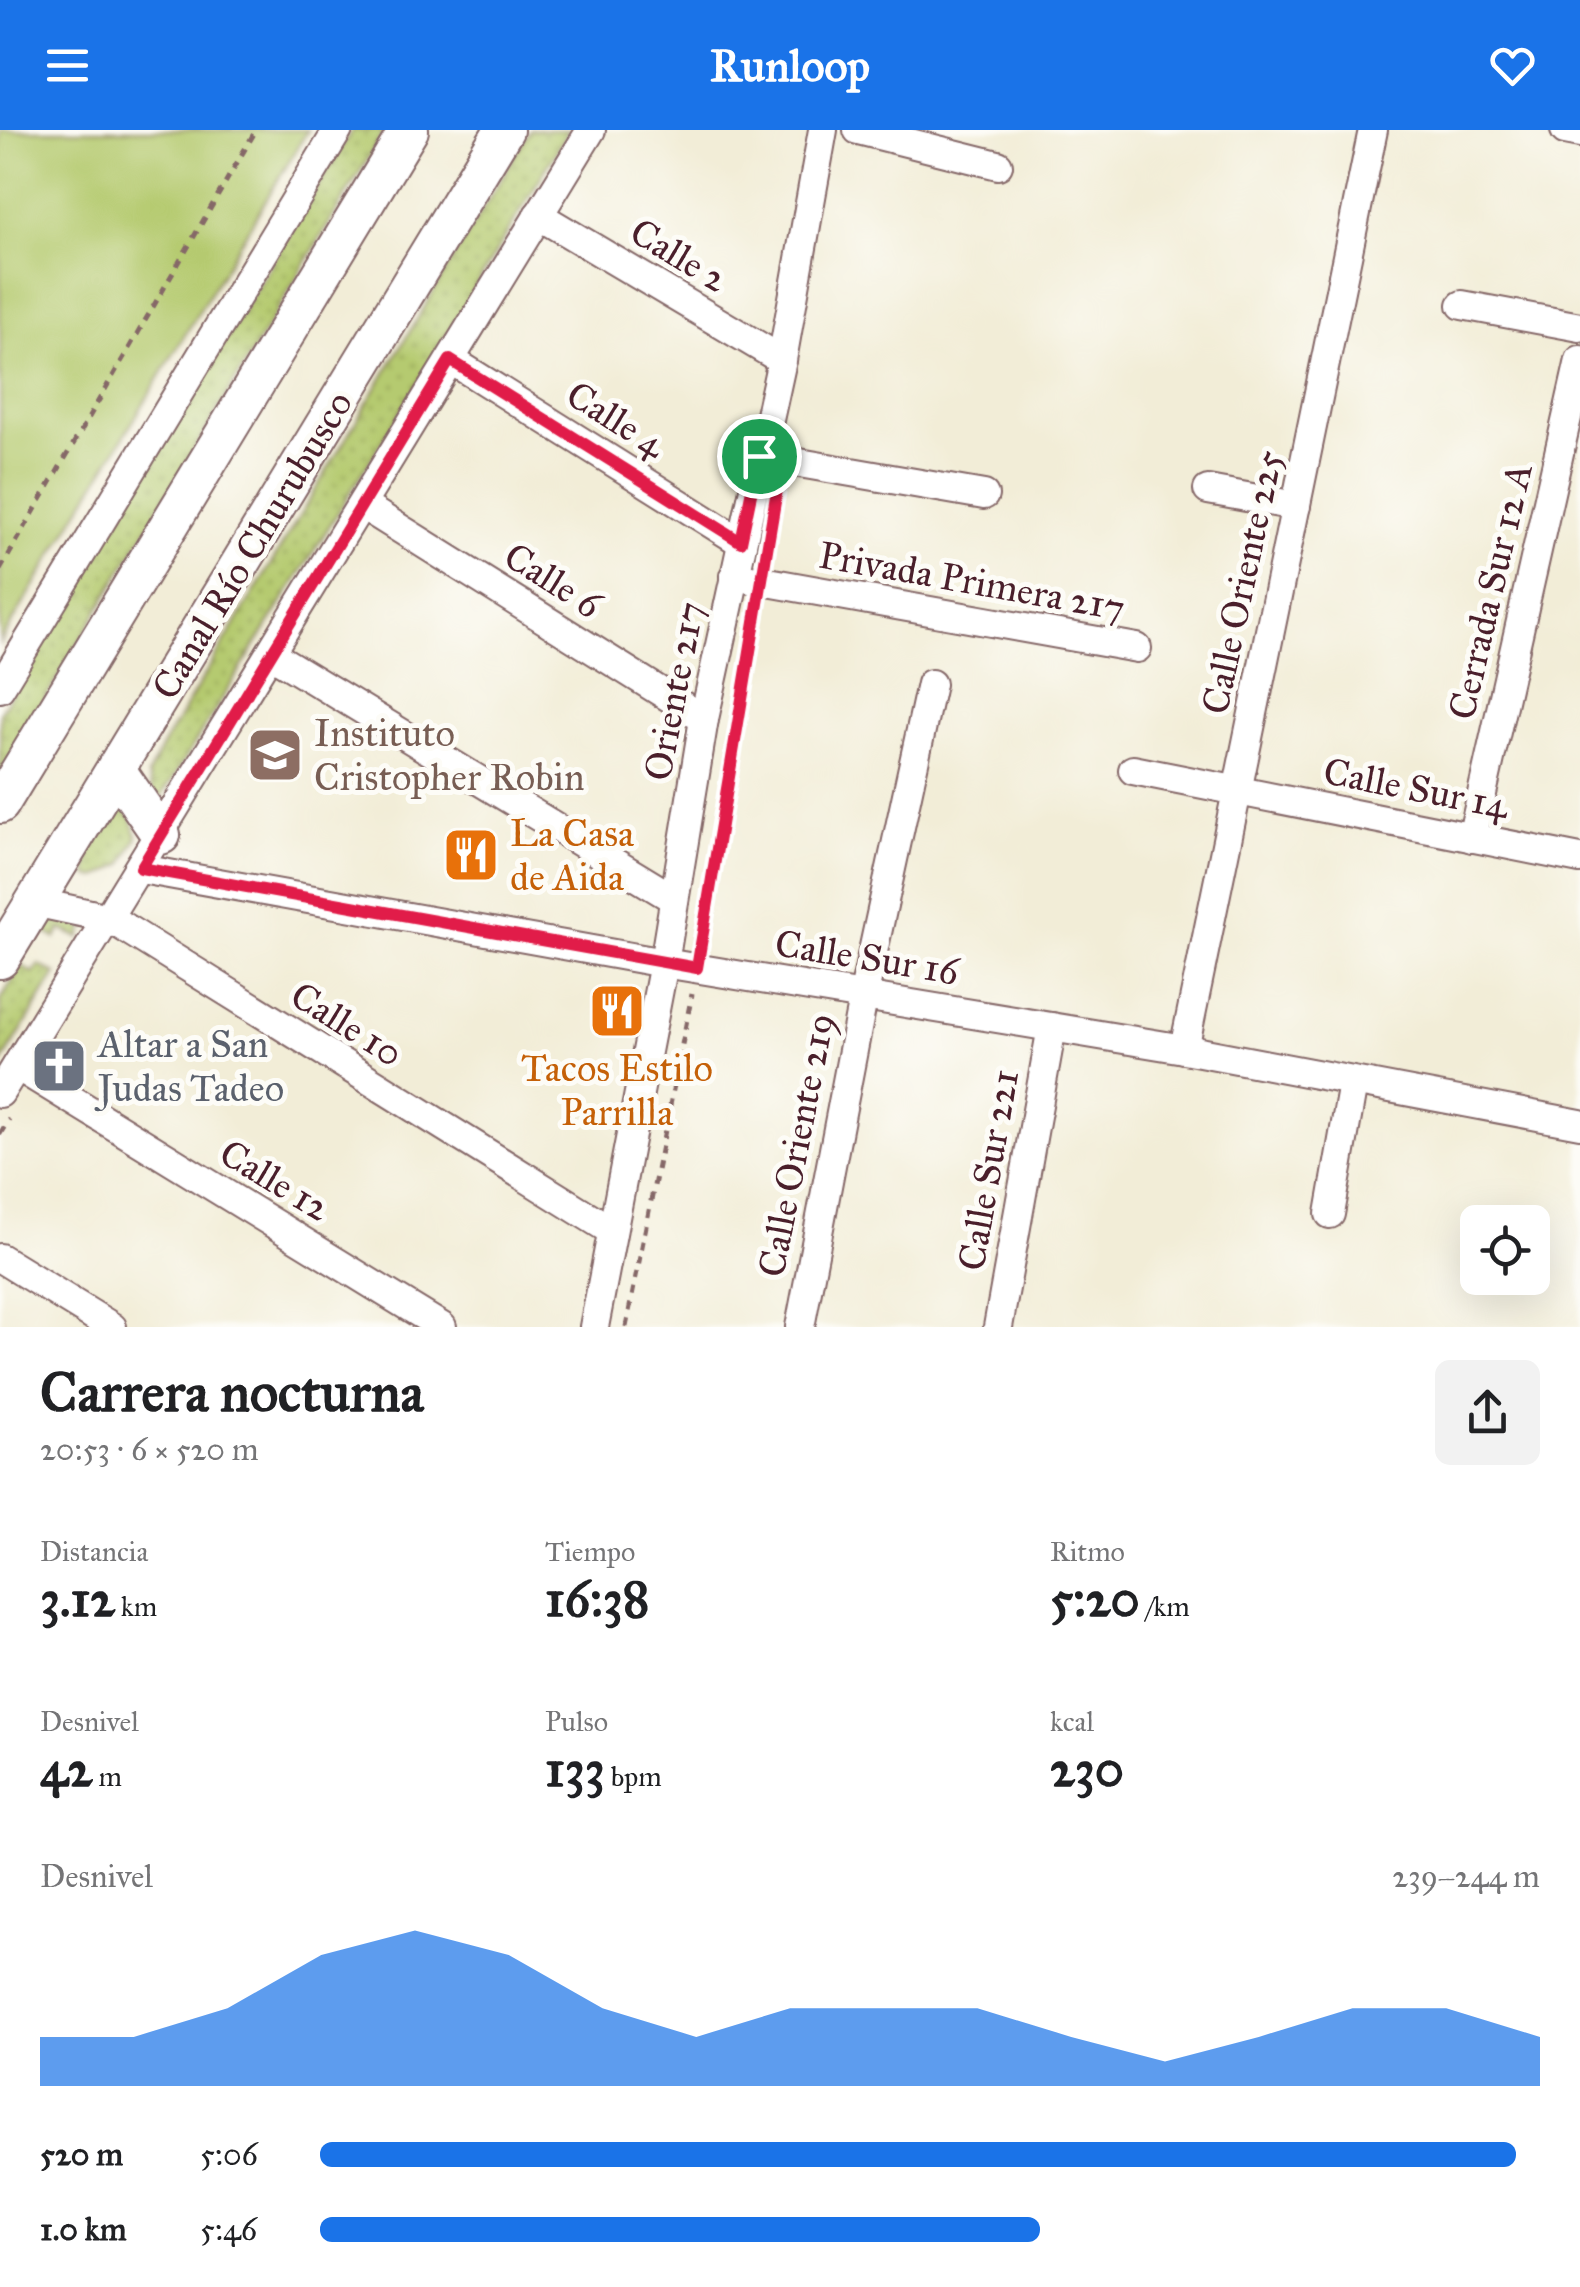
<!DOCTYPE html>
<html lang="es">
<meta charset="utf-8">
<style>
:root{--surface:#fff;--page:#f2f2f2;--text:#202124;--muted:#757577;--accent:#1a73e8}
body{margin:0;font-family:"IM FELL Great Primer",serif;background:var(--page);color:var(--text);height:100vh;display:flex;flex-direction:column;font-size:38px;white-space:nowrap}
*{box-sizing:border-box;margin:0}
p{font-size:32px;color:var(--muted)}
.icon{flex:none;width:55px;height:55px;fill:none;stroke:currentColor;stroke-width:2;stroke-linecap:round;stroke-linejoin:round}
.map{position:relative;height:1197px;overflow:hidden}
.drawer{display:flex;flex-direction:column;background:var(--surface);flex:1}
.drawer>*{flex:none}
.tools{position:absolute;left:1460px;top:1075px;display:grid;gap:20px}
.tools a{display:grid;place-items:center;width:90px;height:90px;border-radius:15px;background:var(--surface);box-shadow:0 10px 40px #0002;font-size:50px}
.pin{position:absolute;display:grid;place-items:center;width:85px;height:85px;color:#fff;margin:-42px;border:5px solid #fff;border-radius:50%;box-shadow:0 2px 10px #0007}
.round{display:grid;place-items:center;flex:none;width:105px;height:105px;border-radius:15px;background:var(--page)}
.summary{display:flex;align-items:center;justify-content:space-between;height:170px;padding:0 40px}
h1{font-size:55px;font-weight:700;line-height:75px}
.figures{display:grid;grid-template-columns:repeat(3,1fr);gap:15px;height:170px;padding:10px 40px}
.figures div{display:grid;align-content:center}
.figures b{font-size:50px;font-weight:700}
.figures small{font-size:28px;font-weight:400}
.figures p{font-size:28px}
.chart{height:280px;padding:20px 40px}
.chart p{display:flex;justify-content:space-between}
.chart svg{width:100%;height:180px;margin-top:10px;fill:var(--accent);opacity:.7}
ul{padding:0 40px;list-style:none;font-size:32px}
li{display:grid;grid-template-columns:160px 120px 1fr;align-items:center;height:75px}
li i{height:25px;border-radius:12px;background:var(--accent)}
header{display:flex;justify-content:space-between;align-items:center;height:130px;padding:0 40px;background:var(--accent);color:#fff;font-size:45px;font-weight:700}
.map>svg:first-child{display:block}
.grass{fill:url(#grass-dots);stroke:#80744d;stroke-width:2.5}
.garden{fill:#b5ca6f;stroke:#80744d;stroke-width:2.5}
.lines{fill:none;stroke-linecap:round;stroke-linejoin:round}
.minor-casing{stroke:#856767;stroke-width:32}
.major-casing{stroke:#856767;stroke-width:42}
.path{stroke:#856767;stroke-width:5;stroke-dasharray:8 8;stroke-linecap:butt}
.minor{stroke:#fff;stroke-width:28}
.major{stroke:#fff;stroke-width:38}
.route-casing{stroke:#fff;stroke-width:20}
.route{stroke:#e11d48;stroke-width:12}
.labels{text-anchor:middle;stroke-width:10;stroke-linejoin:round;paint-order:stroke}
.street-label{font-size:38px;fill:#4a1f2b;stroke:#fdfcf7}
.education-label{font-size:38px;fill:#785e54;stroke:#fdfcf7;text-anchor:start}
.food-label{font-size:38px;fill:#c56008;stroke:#fdfcf7;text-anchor:start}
.worship-label{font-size:38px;fill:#5b616d;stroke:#fdfcf7;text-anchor:start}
</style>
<header><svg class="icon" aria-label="menu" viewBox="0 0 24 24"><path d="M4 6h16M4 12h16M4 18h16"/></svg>Runloop<svg class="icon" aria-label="heart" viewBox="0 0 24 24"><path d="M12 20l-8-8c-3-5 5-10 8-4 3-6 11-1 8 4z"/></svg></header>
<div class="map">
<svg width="1580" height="1197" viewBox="0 0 1580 1197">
<defs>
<pattern id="grass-dots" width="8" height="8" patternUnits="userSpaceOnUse" patternTransform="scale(2.5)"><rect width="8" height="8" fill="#b5ca6f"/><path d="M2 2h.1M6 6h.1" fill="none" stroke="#9dad60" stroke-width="1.8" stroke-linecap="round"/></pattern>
</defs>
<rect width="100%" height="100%" fill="#fdfcf7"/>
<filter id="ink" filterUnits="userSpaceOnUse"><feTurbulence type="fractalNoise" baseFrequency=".01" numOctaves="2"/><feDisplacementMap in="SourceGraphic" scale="20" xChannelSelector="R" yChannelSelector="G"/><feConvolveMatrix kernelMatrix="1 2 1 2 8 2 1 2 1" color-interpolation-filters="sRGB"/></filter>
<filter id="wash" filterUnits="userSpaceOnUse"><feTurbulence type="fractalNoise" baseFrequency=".0048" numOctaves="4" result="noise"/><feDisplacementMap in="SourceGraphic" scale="40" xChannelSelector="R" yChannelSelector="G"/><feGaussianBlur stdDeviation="2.25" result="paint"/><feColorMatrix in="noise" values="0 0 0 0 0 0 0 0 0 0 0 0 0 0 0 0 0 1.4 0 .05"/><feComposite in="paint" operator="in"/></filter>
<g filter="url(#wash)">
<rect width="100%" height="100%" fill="#f2edd7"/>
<g class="grass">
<polygon points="352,0 385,0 0,645 0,583"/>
<polygon points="530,0 569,0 414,260 160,669 153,663 148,645 160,620"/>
<path d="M124,679L130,682L137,707L123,734L97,748L88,746C84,727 105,685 124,679Z"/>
<polygon points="50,788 84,797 80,808 61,799 56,808 38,799"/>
<polygon points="21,835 33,843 39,835 56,844 0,936 0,871"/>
</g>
<polygon class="garden" points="0,0 308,0 0,513"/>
</g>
<g filter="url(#ink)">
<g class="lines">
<g class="minor-casing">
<g id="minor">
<polyline points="858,0 998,35"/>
<polyline points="1565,0 1580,3"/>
<polyline points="538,85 782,230"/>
<polyline points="1462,175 1580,197"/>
<polyline points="451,230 741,412"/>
<polyline points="759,326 984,365"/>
<polyline points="1208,360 1296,376"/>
<polyline points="362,375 704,589"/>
<polyline points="734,446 1137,518"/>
<polyline points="271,524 674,769"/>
<polyline points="0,558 338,0"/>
<polyline points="1133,640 1580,729"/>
<polyline points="1472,708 1580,230"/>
<polyline points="141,739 664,833 1184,919 1580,994"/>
<polyline points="34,772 109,788 612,1101"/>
<polyline points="1184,919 1373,0"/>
<polyline points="17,936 442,1197"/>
<polyline points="0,963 591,0"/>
<polyline points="1330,1084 1353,953"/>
<polyline points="0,1128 112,1197"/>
<polyline points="594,1197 664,833 704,589 782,230 823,0"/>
<polyline points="800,1197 864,863 931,554"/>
<polyline points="998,1197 1052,897"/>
</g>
</g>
<g class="major-casing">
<g id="major">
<polyline points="116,640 161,705"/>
<polyline points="0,674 409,0"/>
<polyline points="0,829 504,0"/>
</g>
</g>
<g class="path">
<polyline points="0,440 256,0"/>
<polyline points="702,814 753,504"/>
<polyline points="0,1004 9,989"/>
<polyline points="626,1197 692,864"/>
</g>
<use href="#minor" class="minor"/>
<use href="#major" class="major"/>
</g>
</g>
<g class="lines" filter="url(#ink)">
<g class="route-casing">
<polygon id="route" points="450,230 741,412 759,326 782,330 697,838 141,738"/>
</g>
<use href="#route" class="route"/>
</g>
<defs>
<g id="school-square" transform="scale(2.875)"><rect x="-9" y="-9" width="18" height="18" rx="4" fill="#8d6e63" stroke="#fdfcf7"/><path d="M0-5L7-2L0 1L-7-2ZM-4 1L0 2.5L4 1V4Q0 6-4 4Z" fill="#fff"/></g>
<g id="restaurant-square" transform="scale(2.875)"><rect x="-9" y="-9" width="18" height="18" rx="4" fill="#e8710a" stroke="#fdfcf7"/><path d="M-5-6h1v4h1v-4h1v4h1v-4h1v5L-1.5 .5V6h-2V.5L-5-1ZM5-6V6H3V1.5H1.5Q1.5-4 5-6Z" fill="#fff"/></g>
<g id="church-square" transform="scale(2.875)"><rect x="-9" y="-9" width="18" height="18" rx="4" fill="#6b7280" stroke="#fdfcf7"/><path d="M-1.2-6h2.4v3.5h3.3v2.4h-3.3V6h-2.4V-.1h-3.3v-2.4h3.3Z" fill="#fff"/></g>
</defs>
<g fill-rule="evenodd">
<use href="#school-square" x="275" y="625"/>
<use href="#restaurant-square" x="471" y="725"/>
<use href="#restaurant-square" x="617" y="881"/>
<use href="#church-square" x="59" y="936"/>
</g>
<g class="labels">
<g class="street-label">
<text transform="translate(679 125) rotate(31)" y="13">Calle 2</text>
<text transform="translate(616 289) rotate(32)" y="13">Calle 4</text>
<text transform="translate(252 415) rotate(-59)" y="13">Canal Río Churubusco</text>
<text transform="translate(553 450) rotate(32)" y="13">Calle 6</text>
<text transform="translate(972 451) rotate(10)" y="13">Privada Primera 217</text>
<text transform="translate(1242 452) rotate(-78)" y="13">Calle Oriente 225</text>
<text transform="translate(1490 461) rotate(-77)" y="13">Cerrada Sur 12 A</text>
<text transform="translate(674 561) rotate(-79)" y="13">Oriente 217</text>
<text transform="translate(1416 658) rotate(11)" y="13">Calle Sur 14</text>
<text transform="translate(867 827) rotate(9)" y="13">Calle Sur 16</text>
<text transform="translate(347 894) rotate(32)" y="13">Calle 10</text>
<text transform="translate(796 1015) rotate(-79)" y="13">Calle Oriente 219</text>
<text transform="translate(988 1040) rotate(-80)" y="13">Calle Sur 221</text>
<text transform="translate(275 1050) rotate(31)" y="13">Calle 12</text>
</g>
<g class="education-label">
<text x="314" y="616">Instituto<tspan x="314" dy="44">Cristopher Robin</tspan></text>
</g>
<g class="food-label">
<text x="510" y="716">La Casa<tspan x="510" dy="44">de Aida</tspan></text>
<text x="617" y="951" text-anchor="middle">Tacos Estilo<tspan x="617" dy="44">Parrilla</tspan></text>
</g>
<g class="worship-label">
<text x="98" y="927">Altar a San<tspan x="98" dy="44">Judas Tadeo</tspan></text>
</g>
</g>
</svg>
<div class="tools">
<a><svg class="icon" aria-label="locate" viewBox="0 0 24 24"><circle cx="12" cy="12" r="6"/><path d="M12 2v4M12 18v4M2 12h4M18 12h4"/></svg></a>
</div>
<div class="pin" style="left:759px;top:326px;background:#1e9e55"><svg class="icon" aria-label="arrive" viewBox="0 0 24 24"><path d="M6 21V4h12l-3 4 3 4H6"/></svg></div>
</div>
<section class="drawer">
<div class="summary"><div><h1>Carrera nocturna</h1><p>20:53 · 6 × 520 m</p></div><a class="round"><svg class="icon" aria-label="share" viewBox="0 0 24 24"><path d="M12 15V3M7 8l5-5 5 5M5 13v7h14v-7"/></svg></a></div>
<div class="figures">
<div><p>Distancia</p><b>3.12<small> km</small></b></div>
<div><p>Tiempo</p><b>16:38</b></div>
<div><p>Ritmo</p><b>5:20<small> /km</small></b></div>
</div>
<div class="figures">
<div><p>Desnivel</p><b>42<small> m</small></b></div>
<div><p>Pulso</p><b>133<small> bpm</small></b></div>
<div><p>kcal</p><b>230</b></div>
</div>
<div class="chart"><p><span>Desnivel</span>239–244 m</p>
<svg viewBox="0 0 160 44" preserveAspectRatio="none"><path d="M0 44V32L10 32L20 25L30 12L40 6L50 12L60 25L70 32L80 25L90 25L100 25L110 32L120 38L130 32L140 25L150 25L160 32V44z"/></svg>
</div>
<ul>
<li><b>520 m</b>5:06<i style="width:98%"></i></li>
<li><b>1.0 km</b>5:46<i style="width:59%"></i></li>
</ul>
</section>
